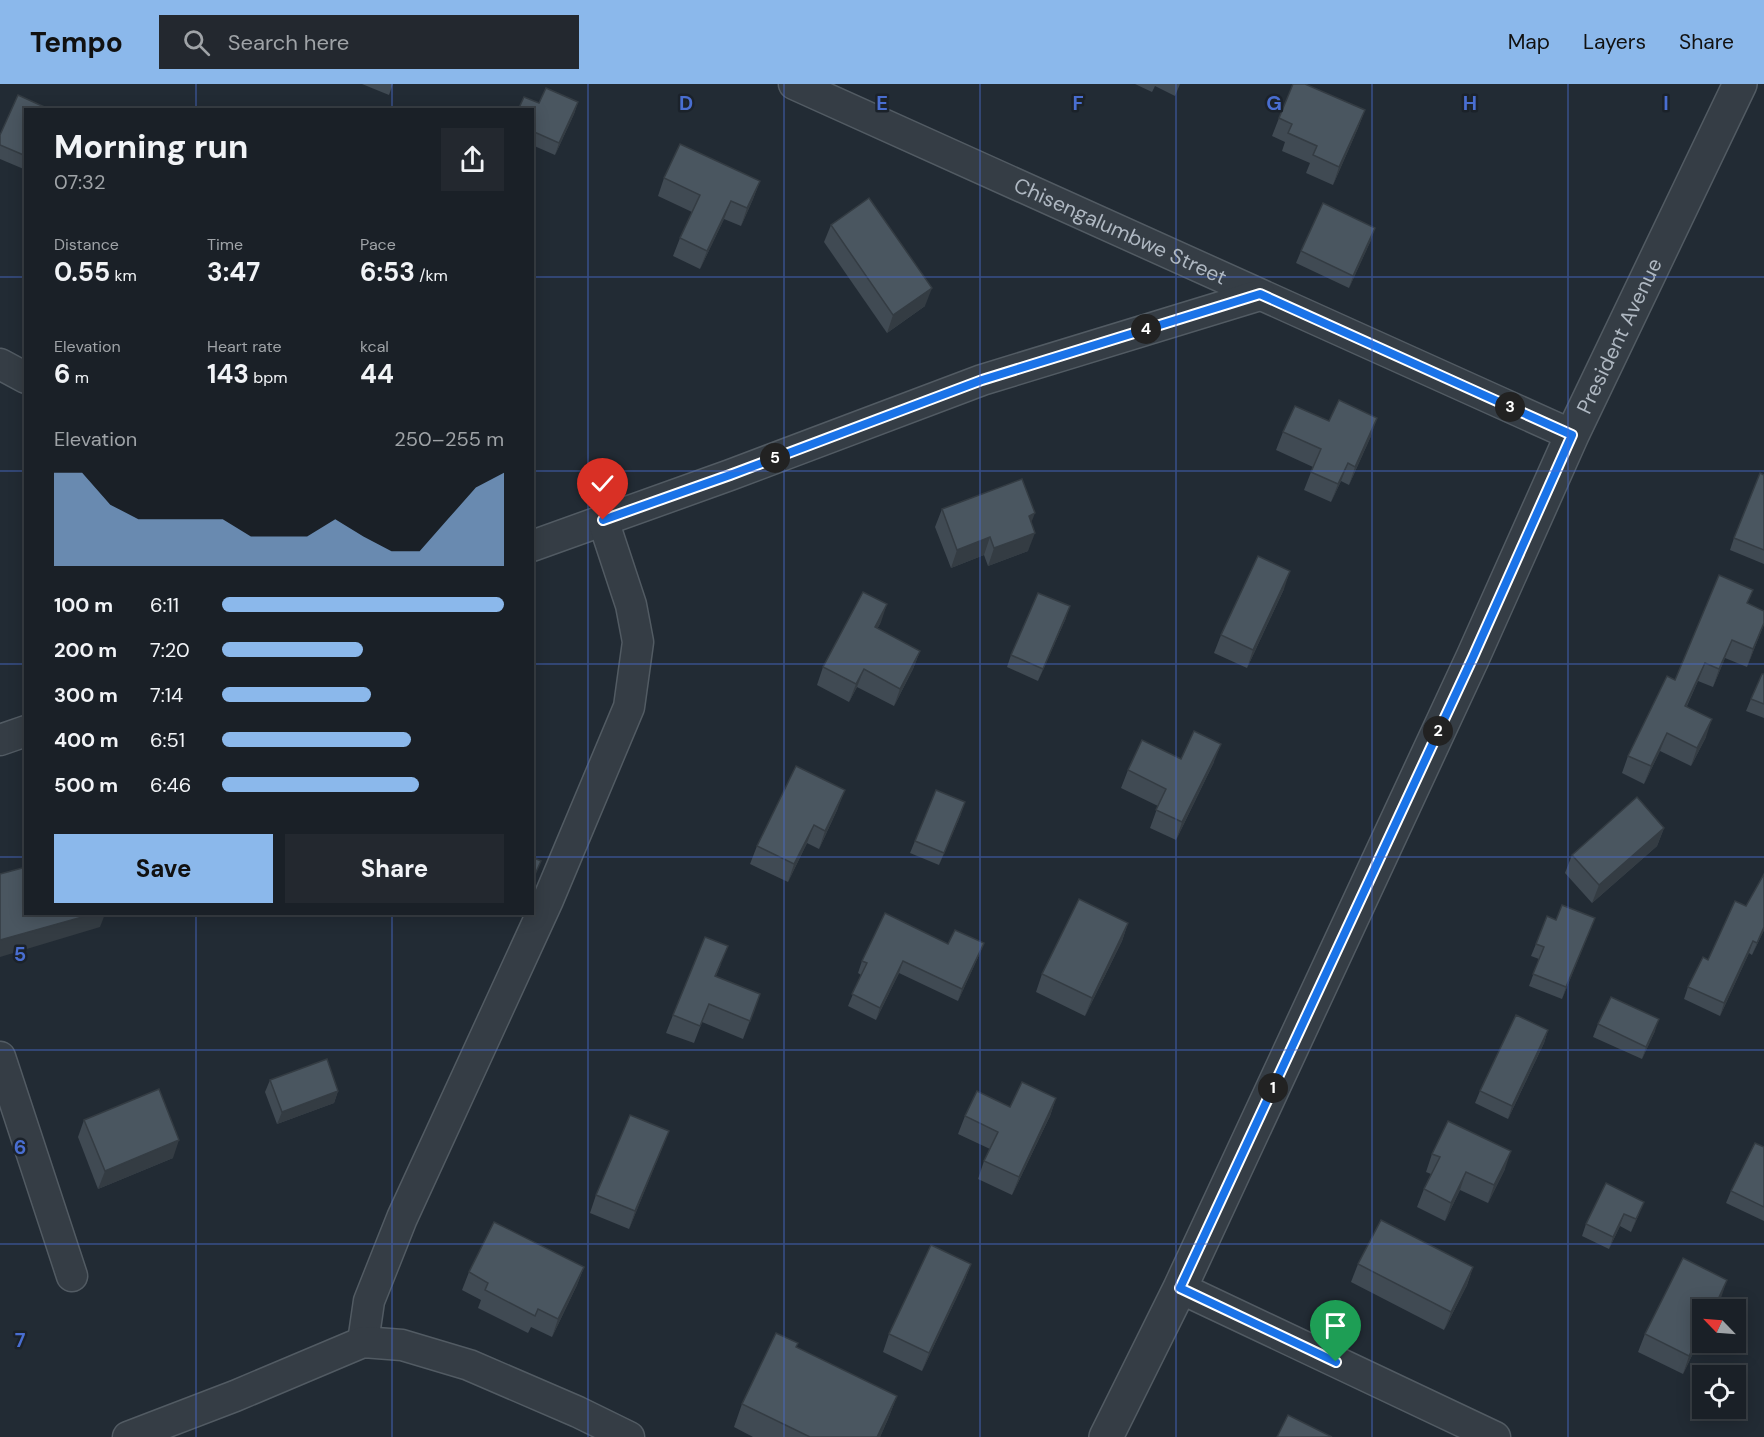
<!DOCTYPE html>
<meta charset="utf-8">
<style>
:root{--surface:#1a2027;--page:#23282f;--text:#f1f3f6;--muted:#9fa3a7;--line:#383e44;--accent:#8bb8eb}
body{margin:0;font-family:"DM Sans",sans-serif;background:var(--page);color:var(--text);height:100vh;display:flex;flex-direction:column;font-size:22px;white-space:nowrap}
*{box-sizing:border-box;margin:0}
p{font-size:20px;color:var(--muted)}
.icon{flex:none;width:33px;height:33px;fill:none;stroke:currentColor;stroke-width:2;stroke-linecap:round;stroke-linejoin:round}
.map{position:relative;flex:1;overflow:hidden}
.sheet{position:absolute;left:24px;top:24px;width:510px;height:807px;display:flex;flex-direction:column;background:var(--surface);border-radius:0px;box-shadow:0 3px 15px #0003,0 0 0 2px var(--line)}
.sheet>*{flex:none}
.needle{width:39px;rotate:295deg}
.tools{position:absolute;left:1692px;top:1215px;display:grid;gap:12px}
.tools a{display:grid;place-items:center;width:54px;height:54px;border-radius:0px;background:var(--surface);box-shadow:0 3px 15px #0003,0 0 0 2px var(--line);font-size:30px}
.pin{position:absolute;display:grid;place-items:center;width:51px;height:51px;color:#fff;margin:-62px -26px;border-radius:50% 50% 50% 0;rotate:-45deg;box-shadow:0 0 6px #0007}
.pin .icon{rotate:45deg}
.km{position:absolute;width:30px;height:30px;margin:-15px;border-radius:50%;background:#222;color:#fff;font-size:16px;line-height:30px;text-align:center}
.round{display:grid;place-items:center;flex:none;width:63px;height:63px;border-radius:0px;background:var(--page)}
.head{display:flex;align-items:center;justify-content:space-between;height:102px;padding:0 30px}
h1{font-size:33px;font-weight:700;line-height:45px}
.figures{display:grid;grid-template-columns:repeat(3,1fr);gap:9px;height:102px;padding:6px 30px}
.figures div{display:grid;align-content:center}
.figures b{font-size:26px;font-weight:700}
.figures small{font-size:16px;font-weight:400}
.figures p{font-size:16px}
.chart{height:168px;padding:12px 30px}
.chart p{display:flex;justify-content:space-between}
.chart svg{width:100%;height:108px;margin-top:6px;fill:var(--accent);opacity:.7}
.primary-button{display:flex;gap:12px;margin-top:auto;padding:12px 30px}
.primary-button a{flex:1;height:69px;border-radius:0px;background:var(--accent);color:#111;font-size:24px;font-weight:700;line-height:69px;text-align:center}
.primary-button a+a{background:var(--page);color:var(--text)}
ul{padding:0 30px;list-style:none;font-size:20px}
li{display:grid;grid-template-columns:96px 72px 1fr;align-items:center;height:45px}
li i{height:15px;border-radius:8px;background:var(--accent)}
header{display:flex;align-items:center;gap:36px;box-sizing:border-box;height:84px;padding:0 30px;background:var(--accent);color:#111}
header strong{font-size:28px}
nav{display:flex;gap:33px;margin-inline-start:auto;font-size:21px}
.search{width:420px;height:54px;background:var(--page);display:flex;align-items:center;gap:15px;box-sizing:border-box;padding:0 21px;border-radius:0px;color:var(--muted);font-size:22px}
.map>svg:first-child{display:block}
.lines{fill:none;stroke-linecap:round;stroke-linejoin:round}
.minor-casing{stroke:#525b63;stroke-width:33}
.tertiary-casing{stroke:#525b63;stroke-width:36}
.minor{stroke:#353d45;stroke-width:30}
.tertiary{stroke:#353d45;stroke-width:33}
.wall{fill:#404a53}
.shaded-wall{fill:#343c43}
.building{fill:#4a5660;stroke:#343c43;stroke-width:1.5}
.route-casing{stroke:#fff;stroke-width:12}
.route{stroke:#1a73e8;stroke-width:8}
.grid{fill:none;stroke:#496ed1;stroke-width:1.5;stroke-opacity:0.55}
.labels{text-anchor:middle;stroke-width:5;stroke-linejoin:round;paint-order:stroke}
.street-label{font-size:21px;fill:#afb8c2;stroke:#1b222a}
.grid-label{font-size:20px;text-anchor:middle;font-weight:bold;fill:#496ed1;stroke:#1b222a;stroke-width:5;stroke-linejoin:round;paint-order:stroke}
</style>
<header>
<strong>Tempo</strong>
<div class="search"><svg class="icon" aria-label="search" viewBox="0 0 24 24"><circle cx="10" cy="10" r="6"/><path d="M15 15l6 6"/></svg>Search here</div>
<nav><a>Map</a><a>Layers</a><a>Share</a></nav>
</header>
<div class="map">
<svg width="1764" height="1353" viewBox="0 0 1764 1353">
<rect width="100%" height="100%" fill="#222b34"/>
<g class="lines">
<g class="minor-casing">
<g id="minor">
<path id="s1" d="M794,0L1572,351"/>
<polyline points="0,280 26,294"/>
<polyline points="532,462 730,391 982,296 1260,211"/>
<polyline points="0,656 26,647"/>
<polyline points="0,973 72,1192"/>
<polyline points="1180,1204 1495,1353"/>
<polyline points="363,1258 369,1217 402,1134 548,816 629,623 638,558 631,521 603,436"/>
<polyline points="128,1353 235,1312 363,1258 402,1261 469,1281 578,1328 629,1353"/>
</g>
</g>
<g class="tertiary-casing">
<g id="tertiary">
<path id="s2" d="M1106,1353L1180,1204L1473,573L1572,351L1740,0"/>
</g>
</g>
<use href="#minor" class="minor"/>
<use href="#tertiary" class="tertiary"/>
</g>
<g class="wall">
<polygon points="362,0 393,0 389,11"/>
<polygon points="1135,0 1180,0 1175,12 1155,2 1152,8"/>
<polygon points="578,18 574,30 555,71 532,61 532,26"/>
<polygon points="26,26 26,86 0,75 0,51"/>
<polygon points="1365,26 1358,44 1333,101 1306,89 1310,79 1282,67 1285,58 1272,52 1279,34"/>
<polygon points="664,94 760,97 753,115 741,142 724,135 700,185 673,172 680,154 692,128 658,112"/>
<polygon points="831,141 925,222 887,249 824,158"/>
<polygon points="1371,156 1349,204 1296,179 1301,167"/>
<polygon points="1329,337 1371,352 1349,401 1341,397 1331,418 1304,406 1313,383 1276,366 1283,348"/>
<polygon points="1764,391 1764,480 1730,466 1734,454"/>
<polygon points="942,425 1031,439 1028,467 988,482 984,471 951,484 935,443"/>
<polygon points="1284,505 1247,584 1214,569 1221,551"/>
<polygon points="1748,520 1764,540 1747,583 1725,574 1713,603 1698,597 1687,622 1706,653 1691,682 1660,667 1644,700 1622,689 1628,672 1675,596"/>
<polygon points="1066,534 1038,597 1007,583 1011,571"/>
<polygon points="881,538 877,545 920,567 913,585 894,622 857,603 849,618 817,601 823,583"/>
<polygon points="1764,590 1764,634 1746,627 1751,615"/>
<polygon points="1181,675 1214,678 1176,756 1150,744 1158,722 1121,704 1128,686"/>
<polygon points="838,724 819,765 807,759 788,798 750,780 757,762"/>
<polygon points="961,730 939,781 910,769 915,757"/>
<polygon points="1664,744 1657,762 1592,819 1565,789 1572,771"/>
<polygon points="1764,790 1764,846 1752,871 1749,869 1720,932 1684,915 1688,903 1746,822"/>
<polygon points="1595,834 1562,915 1529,902 1539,875 1531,872 1536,860 1556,836"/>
<polygon points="1128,839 1122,857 1085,932 1036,908 1042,890"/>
<polygon points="984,859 979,871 958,917 899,889 876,936 848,922 861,891 858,889 862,877 948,860"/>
<polygon points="721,880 716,892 760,910 743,955 702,938 694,959 666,949 673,931"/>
<polygon points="1598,940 1655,947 1642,975 1593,953"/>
<polygon points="1548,946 1544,959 1508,1035 1475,1019 1480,1007"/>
<polygon points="270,996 338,1007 334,1019 277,1040 265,1008"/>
<polygon points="1056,1014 1050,1032 1012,1111 978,1095 984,1077 990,1065 958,1050 965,1032"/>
<polygon points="84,1036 173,1074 98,1105 78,1053"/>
<polygon points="669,1047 629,1145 590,1129 596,1111"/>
<polygon points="1764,1063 1764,1137 1726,1119 1731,1107"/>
<polygon points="1432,1070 1505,1085 1488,1119 1460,1106 1445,1137 1417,1123 1424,1105 1431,1090 1426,1088"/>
<polygon points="1606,1099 1639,1130 1631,1148 1620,1142 1609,1165 1582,1152 1586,1140"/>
<polygon points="971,1180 964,1198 922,1287 883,1268 889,1250"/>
<polygon points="1358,1180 1473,1183 1467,1201 1444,1246 1351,1198"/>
<polygon points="584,1183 577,1201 552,1253 531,1243 528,1249 478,1224 481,1216 462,1206 469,1188"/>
<polygon points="1721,1214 1715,1226 1702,1226 1702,1251 1683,1290 1638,1268 1645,1250"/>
<polygon points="796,1263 897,1312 888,1335 880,1353 753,1353 734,1343 742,1320"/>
</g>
<g class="shaded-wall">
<polygon points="578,18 574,30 555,71 559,59"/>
<polygon points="1365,26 1358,44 1333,101 1339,83"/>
<polygon points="760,97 753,115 741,142 747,124"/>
<polygon points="731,117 724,135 700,185 707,167"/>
<polygon points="1375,144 1371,156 1349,204 1353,192"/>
<polygon points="932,204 925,222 887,249 893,231"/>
<polygon points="1377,334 1371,352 1349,401 1355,383"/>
<polygon points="1348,379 1341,397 1331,418 1338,400"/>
<polygon points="1035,429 1028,447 1029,432"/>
<polygon points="1035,449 1028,467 988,482 994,464"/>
<polygon points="990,453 984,471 951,484 957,466"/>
<polygon points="1290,487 1284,505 1247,584 1253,566"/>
<polygon points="887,520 881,538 868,561 875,543"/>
<polygon points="1070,522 1066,534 1038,597 1043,585"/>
<polygon points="1764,539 1764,540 1747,583 1753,565"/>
<polygon points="1732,556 1725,574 1713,603 1719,585"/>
<polygon points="920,567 913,585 894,622 900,605"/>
<polygon points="1705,579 1698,597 1678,640 1685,622"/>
<polygon points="864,585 857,603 849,618 856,600"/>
<polygon points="1712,635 1706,653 1691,682 1697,664"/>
<polygon points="1667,649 1660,667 1644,700 1651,682"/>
<polygon points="1221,660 1214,678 1176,756 1182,738"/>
<polygon points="845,706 838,724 819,765 825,747"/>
<polygon points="965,718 961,730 939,781 944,769"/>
<polygon points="814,741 807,759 788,798 794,780"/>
<polygon points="1664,744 1657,762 1592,819 1599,801"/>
<polygon points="93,830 105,830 100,843 0,873 0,856"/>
<polygon points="1595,834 1590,847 1562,915 1566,903"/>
<polygon points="1128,839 1122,857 1085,932 1092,914"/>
<polygon points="1764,843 1764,846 1752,871 1757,859"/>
<polygon points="1753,857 1749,869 1720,932 1724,919"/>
<polygon points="984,859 979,871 958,917 962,905"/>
<polygon points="903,877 899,889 876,936 880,924"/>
<polygon points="760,910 754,928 743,955 750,937"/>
<polygon points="1659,935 1655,947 1642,975 1646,963"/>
<polygon points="1548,946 1544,959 1508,1035 1512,1022"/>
<polygon points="338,1007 334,1019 277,1040 282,1028"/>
<polygon points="1056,1014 1050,1032 1012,1111 1019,1093"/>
<polygon points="669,1047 662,1065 629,1145 635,1127"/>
<polygon points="179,1056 173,1074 98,1105 105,1087"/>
<polygon points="1511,1067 1505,1085 1488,1119 1494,1101"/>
<polygon points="1466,1088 1460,1106 1445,1137 1451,1119"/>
<polygon points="1644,1118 1639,1130 1631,1148 1636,1135"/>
<polygon points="1624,1130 1620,1142 1609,1165 1613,1153"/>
<polygon points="971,1180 964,1198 922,1287 929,1269"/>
<polygon points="584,1183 577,1201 552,1253 558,1235"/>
<polygon points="1473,1183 1467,1201 1444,1246 1451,1228"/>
<polygon points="1727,1196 1721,1214 1715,1226 1713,1226"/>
<polygon points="1702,1246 1702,1251 1683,1290 1689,1272"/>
<polygon points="897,1312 888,1335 880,1353 877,1353"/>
</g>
<g class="building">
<polygon points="1293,0 1305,0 1365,26 1339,83 1313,71 1317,62 1288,49 1292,40 1279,34"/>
<polygon points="546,4 578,18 559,59 532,47 532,26 518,26 524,13 539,19"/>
<polygon points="18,11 51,26 26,26 26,72 0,61 0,51"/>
<polygon points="680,60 760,97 747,124 731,117 707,167 680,154 700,111 664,94"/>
<polygon points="869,114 932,204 893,231 831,141"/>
<polygon points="1323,119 1375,144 1353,192 1301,167"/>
<polygon points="1339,316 1377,334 1355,383 1348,379 1338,400 1311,388 1321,365 1283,348 1295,322 1329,337"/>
<polygon points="1760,389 1764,391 1764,466 1734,454"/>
<polygon points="1022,395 1035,429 1029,432 1035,449 994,464 990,453 957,466 942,425"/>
<polygon points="1258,472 1290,487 1253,566 1221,551"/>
<polygon points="1719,491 1753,506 1747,519 1764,527 1764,539 1753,565 1732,556 1719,585 1705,579 1685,622 1712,635 1697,664 1667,649 1651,682 1628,672 1667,592 1675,596"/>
<polygon points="863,508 887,520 875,543 920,567 900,605 864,585 856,600 823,583"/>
<polygon points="1038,509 1070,522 1043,585 1011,571"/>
<polygon points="1762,590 1764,590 1764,620 1751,615"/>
<polygon points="1194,647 1221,660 1182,738 1156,726 1166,705 1128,686 1142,656 1181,675"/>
<polygon points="796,682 845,706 825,747 814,741 794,780 757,762"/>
<polygon points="936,706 965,718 944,769 915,757"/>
<polygon points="1637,713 1664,744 1599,801 1572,771"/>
<polygon points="532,773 541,777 532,797"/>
<polygon points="26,783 26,830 93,830 0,856 0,790"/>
<polygon points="1764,790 1764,843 1757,859 1753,857 1724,919 1688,903 1703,873 1708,876 1735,817 1746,822"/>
<polygon points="1079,815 1128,839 1092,914 1042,890"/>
<polygon points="1562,821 1595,834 1566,903 1533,890 1544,863 1536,860 1547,832 1556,836"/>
<polygon points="885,829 948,860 955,846 984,859 962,905 903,877 880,924 852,910 867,879 862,877"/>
<polygon points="705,853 728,862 715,892 760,910 750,937 709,920 700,942 673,931"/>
<polygon points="1611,913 1659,935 1646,963 1598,940"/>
<polygon points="1516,931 1548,946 1512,1022 1480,1007"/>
<polygon points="327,975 338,1007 282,1028 270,996"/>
<polygon points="1022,998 1056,1014 1019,1093 984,1077 998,1048 965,1032 977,1007 1010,1023"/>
<polygon points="159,1005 179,1056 105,1087 84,1036"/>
<polygon points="630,1031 669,1047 635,1127 596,1111"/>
<polygon points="1448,1037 1511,1067 1494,1101 1466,1088 1451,1119 1424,1105 1440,1073 1432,1070"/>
<polygon points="1755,1059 1764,1063 1764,1123 1731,1107"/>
<polygon points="1606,1099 1644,1118 1636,1135 1624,1130 1613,1153 1586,1140"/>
<polygon points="1381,1136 1473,1183 1451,1228 1358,1180"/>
<polygon points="494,1138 584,1183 558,1235 538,1225 535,1232 485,1206 488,1199 469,1188"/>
<polygon points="931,1161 971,1180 929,1269 889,1250"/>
<polygon points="1683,1174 1727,1196 1713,1226 1702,1226 1702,1246 1689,1272 1645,1250"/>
<polygon points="776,1249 798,1259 796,1263 897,1312 877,1353 810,1353 742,1320"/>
<polygon points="1288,1331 1332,1353 1277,1353"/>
</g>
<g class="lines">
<g class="route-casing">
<polyline id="route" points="603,436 730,391 982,296 1260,210 1572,351 1473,573 1180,1204 1336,1278"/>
</g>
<use href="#route" class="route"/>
</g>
<path class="grid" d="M196,0V26M392,0V26M588,0V1353M784,0V1353M980,0V1353M1176,0V1353M1372,0V1353M1568,0V1353M0,193H26M532,193H1764M0,387H26M532,387H1764M0,580H26M532,580H1764M0,773H26M532,773H1764M196,830V1353M392,830V1353M0,966H1764M0,1160H1764"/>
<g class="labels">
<g class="street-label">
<text dy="7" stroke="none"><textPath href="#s1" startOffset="358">Chisengalumbwe Street</textPath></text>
<text dy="7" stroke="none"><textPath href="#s2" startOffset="1215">President Avenue</textPath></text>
</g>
</g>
<g class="grid-label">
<text x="686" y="26">D</text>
<text x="882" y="26">E</text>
<text x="1078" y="26">F</text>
<text x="1274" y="26">G</text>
<text x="1470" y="26">H</text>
<text x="1666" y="26">I</text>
<text x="20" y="877">5</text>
<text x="20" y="1070">6</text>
<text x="20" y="1263">7</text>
</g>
</svg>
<div class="tools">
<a><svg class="needle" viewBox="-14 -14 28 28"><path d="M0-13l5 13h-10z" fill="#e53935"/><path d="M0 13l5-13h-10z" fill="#9fa3a7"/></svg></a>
<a><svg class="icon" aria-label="locate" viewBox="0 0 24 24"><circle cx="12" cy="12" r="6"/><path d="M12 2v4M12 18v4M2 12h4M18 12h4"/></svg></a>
</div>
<div class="pin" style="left:1336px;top:1278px;background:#1e9e55"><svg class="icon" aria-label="arrive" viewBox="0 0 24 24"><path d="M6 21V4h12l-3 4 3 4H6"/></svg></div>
<div class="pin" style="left:603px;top:436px;background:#d93025"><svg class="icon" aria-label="check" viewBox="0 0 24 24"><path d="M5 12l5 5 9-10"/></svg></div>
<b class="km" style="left:1273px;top:1004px">1</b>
<b class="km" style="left:1438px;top:647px">2</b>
<b class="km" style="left:1510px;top:323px">3</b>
<b class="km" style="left:1146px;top:245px">4</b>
<b class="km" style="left:775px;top:374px">5</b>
<section class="sheet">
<div class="head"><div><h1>Morning run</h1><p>07:32</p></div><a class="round"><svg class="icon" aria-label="share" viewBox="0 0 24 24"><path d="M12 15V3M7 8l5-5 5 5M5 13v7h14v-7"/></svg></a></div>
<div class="figures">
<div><p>Distance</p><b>0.55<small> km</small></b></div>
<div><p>Time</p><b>3:47</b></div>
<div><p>Pace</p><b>6:53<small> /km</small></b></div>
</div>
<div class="figures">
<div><p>Elevation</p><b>6<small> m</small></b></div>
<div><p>Heart rate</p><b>143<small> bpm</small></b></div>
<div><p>kcal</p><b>44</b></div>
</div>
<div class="chart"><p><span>Elevation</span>250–255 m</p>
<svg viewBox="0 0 160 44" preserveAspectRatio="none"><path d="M0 44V6L10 6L20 19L30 25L40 25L50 25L60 25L70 32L80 32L90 32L100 25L110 32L120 38L130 38L140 25L150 12L160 6V44z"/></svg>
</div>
<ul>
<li><b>100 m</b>6:11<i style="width:100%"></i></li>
<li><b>200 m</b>7:20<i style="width:50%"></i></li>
<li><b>300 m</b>7:14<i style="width:53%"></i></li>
<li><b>400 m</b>6:51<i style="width:67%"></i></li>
<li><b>500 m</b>6:46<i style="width:70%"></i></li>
</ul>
<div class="primary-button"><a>Save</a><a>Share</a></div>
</section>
</div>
